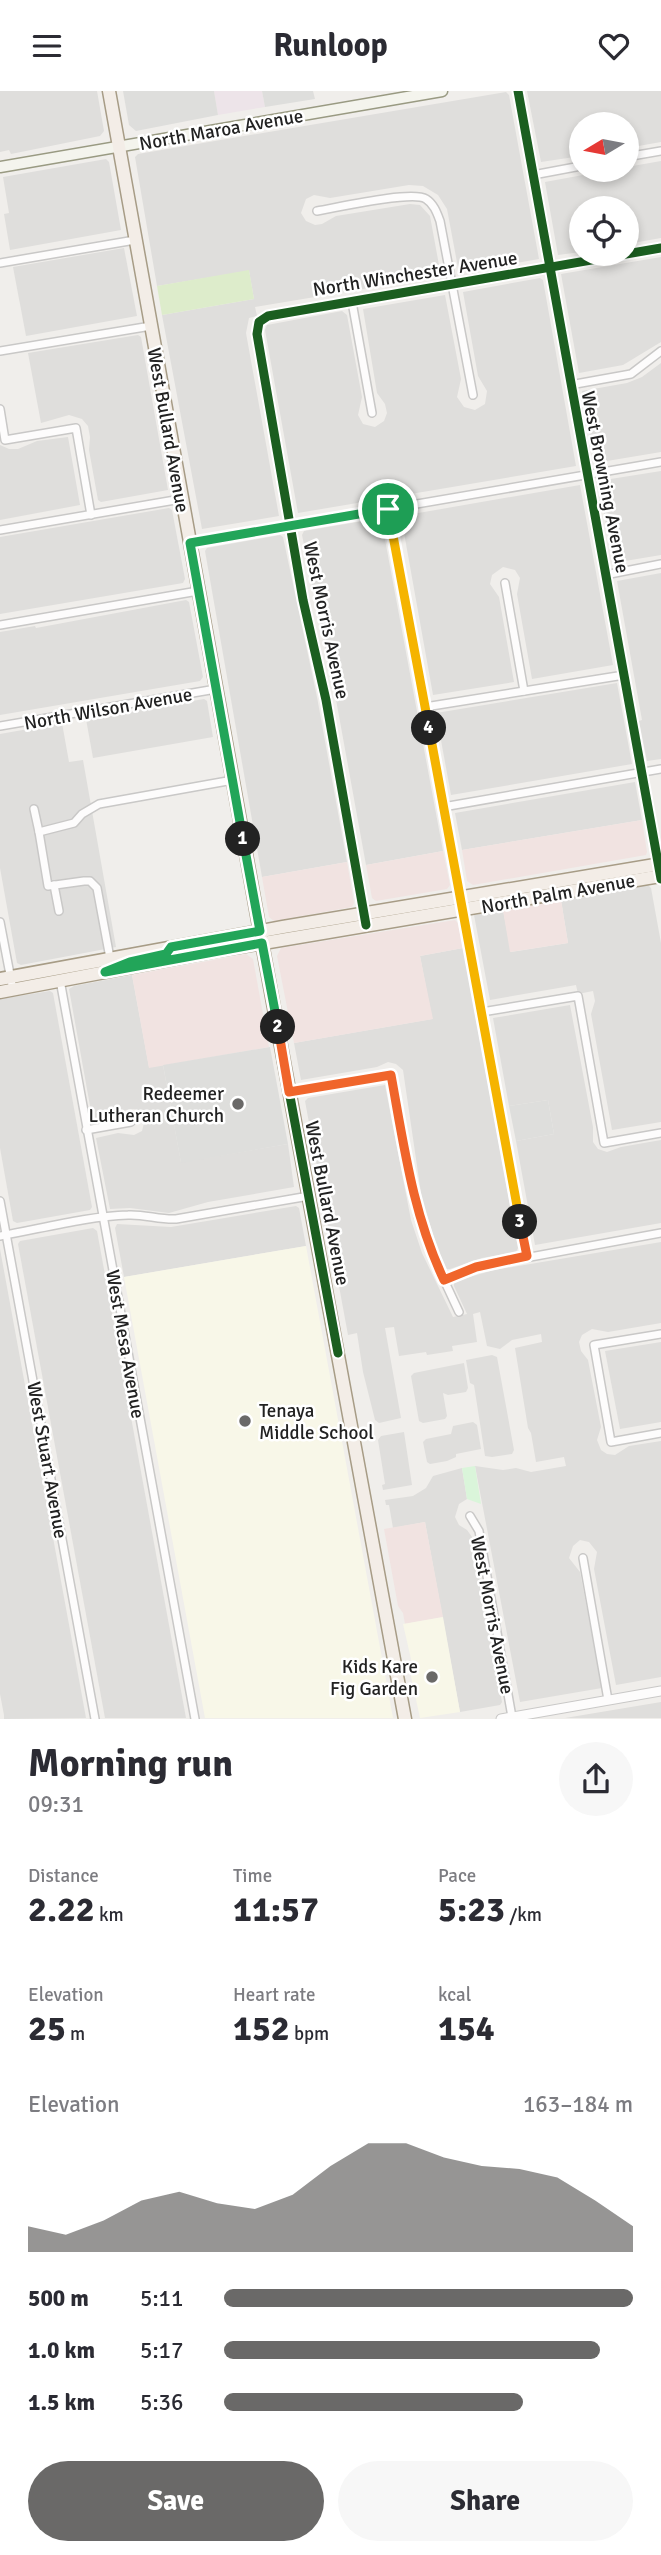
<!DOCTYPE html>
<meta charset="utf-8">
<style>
:root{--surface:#fff;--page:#f7f7f7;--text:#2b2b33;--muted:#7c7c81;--accent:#6a6968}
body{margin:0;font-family:Signika,sans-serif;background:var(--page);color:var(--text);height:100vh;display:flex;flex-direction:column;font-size:26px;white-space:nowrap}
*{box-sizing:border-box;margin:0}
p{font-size:23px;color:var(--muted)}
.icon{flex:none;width:38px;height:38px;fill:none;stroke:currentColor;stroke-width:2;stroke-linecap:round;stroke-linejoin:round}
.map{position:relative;height:1628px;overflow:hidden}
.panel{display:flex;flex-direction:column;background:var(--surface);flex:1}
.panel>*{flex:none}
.needle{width:46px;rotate:260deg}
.tools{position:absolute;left:569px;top:21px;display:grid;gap:14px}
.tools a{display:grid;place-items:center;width:70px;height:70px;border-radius:50%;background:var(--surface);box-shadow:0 4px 10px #0003;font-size:35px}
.pin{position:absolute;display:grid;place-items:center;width:60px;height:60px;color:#fff;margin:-30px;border:4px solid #fff;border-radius:50%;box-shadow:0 2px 7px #0007}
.km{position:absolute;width:35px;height:35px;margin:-18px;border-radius:50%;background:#222;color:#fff;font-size:19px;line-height:35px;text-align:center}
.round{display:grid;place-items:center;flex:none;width:74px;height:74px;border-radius:37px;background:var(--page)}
.summary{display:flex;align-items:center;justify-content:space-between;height:119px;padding:0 28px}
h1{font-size:38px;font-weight:700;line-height:52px}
.stats{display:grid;grid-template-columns:repeat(3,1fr);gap:10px;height:119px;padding:7px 28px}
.stats div{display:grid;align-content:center}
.stats b{font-size:35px;font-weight:700}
.stats small{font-size:19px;font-weight:400}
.stats p{font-size:19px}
.chart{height:196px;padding:14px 28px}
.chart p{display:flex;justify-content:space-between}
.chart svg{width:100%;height:126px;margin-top:7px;fill:var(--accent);opacity:.7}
.button{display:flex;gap:14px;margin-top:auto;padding:14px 28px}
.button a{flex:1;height:80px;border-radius:42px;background:var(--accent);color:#fff;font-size:28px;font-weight:700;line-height:80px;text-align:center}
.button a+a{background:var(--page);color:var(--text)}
ul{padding:0 28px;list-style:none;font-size:23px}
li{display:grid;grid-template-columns:112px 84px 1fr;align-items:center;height:52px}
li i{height:18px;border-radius:9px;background:var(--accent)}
header{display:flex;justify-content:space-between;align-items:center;height:91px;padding:0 28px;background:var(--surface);font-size:32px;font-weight:700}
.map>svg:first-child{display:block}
.residential{fill:#dfdedc}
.commercial{fill:#f1e3e1}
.industrial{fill:#ede4e9}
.education{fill:#f8f7e8}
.religious{fill:#dededc}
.grass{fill:#ddeccb}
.park{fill:#daf5da}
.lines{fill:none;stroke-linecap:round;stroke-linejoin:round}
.minor-casing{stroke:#c9c8c7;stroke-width:10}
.tertiary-casing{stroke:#c9c8c7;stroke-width:11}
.secondary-casing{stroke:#999a82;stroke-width:13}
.primary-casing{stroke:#a79c86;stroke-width:15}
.minor{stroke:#fdfcfc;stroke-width:7}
.tertiary{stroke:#fdfcfc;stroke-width:9}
.secondary{stroke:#f4f4ed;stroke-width:10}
.primary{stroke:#f3ede7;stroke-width:12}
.cycleway-casing{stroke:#fff;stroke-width:13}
.cycleway{stroke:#1b5e20;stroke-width:9}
.split-1-casing{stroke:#fff;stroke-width:14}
.split-2-casing{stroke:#fff;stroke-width:14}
.split-3-casing{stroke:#fff;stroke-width:14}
.split-4-casing{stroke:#fff;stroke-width:14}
.split-5-casing{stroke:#fff;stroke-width:14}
.split-1{stroke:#22a559;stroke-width:9}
.split-2{stroke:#22a559;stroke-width:9}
.split-3{stroke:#f0652b;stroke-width:9}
.split-4{stroke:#f5b400;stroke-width:9}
.split-5{stroke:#f5b400;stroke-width:9}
.poi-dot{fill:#6a6968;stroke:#fff;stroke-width:2.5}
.labels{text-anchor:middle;stroke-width:5;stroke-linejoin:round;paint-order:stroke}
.street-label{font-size:19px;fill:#222;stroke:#fff}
.poi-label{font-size:19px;fill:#222;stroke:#fff;text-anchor:end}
</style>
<header><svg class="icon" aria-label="menu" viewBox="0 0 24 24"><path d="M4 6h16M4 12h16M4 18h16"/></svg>Runloop<svg class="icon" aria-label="heart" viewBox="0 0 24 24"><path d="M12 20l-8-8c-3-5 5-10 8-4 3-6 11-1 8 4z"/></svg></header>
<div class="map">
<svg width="661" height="1628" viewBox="0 0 661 1628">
<rect width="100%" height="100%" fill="#f0eeeb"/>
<g class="residential">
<polygon points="0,0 97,0 104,40 100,45 11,63 9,59 0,61"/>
<polygon points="527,0 661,0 661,51 627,57 626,33 581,33 581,65 541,71"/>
<polygon points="506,1 509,4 539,168 459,182 447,118 438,104 423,95 409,94 330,107 314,104 306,108 301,122 306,130 315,134 322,133 336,125 410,113 420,114 430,125 441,185 255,216 257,225 249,227 246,242 279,425 202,438 162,224 254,208 249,180 157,195 135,66 138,63"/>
<polygon points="106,68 109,71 121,139 10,159 4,123 9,122 3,86"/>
<polygon points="661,70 661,147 627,153 626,117 581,117 581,161 558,164 545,91 610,79 626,79 627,76"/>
<polygon points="124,157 137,225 26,245 13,176"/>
<polygon points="661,166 661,251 623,274 579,282 561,183"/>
<polygon points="540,187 543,189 576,375 298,422 265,239 267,234 342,220 347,224 362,306 358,324 363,333 375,336 384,330 387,322 385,313 377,302 363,218 445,204 461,288 457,306 464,316 475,319 485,313 487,300 478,285 463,201"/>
<polygon points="138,244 141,246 168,399 101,411 98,409 89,359 90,346 88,335 82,328 69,324 41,332 28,262"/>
<polygon points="661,272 661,361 595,372 582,300 627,292 642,286"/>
<polygon points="68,346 80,414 0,429 0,354 9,358 18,358 37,350"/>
<polygon points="661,380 661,464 613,472 598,390"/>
<polygon points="580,394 613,574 532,588 517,503 520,487 515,479 503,476 492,484 490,493 499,506 514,591 433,604 401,425"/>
<polygon points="169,417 172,419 185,488 183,492 0,523 0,446"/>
<polygon points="381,427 443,760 366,774 335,603 302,444 304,440"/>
<polygon points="280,444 283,446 317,606 347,771 262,786 205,460 207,457"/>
<polygon points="661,482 661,668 647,670 639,630 642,629 617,490"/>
<polygon points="186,509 189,511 203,586 200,590 0,624 0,541 35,535 36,537"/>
<polygon points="617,592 632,673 451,704 436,622"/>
<polygon points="204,608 207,610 213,646 93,667 86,628"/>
<polygon points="62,632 69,671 83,669 116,856 21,874 17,872 0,777 0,643"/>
<polygon points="635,691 642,729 462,759 455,722"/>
<polygon points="648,794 651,797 661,852 661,1031 612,1039 591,923 595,910 593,900 578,903 576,894 490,909 474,824 503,819 511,861 568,852 561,809"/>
<polygon points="463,857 518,1157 516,1161 482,1167 450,1178 446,1178 439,1162 422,1109 403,979 396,973 388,971 377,976 301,989 294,952 432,928 420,865"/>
<polygon points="132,884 149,976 163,974 181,1071 288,1053 294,1096 208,1111 169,1122 130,1117 110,1118 96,1047 118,1042 134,1044 142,1040 145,1028 141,1021 134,1018 126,1019 114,1027 96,1030 92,1026 69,898 74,895"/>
<polygon points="50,900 53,902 92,1116 90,1119 17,1132 13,1130 0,1057 0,908"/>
<polygon points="570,914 593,1036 593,1051 598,1058 607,1061 621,1056 661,1049 661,1132 535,1154 516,1050 554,1043 548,1009 509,1015 493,927"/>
<polygon points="385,994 411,1129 422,1162 453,1226 467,1223 454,1195 454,1192 466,1187 494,1179 661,1151 661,1232 608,1241 592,1238 582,1244 579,1251 581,1260 588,1269 601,1336 597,1349 601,1359 607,1363 615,1364 629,1355 661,1350 661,1586 616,1594 594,1478 597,1461 589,1451 580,1449 573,1455 569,1467 580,1481 602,1597 520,1611 475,1375 503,1379 516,1377 531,1381 566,1375 564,1366 536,1371 531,1342 528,1337 515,1257 542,1251 541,1243 512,1249 500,1258 487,1255 480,1221 473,1223 477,1251 452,1255 453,1260 427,1264 426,1261 399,1265 394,1236 385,1237 401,1327 379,1332 375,1329 363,1281 357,1242 348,1244 305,1010 308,1007"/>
<polygon points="296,1115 299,1117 306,1155 124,1186 115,1137 117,1133 171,1136"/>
<polygon points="93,1137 97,1140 186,1627 105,1627 18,1153 20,1150"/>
<polygon points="0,1158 70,1539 86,1627 4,1628 4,1624 0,1603"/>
<polygon points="661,1251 661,1331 620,1338 605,1260"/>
<polygon points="492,1264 497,1266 514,1359 512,1363 492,1366 485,1365 474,1294 470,1292 466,1269"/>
<polygon points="464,1272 468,1297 466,1301 448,1304 443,1302 447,1325 445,1328 423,1332 419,1330 411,1285 414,1282"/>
<polygon points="473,1331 477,1334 481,1358 456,1363 456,1366 447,1370 430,1373 427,1371 423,1351 426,1348 451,1343 453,1335"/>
<polygon points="404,1341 412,1394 383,1399 382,1394 385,1393 378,1349 381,1345"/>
<polygon points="462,1377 467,1408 459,1413 455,1426 459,1434 467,1439 472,1446 502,1611 500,1614 460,1621 425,1431 393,1437 389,1414 386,1414 385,1409 413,1405 426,1397 433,1385"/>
<polygon points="661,1611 661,1627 565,1627"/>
</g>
<g class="commercial">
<polygon points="642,729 647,761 646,764 473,794 467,790 462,759"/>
<polygon points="443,760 450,794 447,798 376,810 372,807 366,774"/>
<polygon points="347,771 354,812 352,816 274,830 269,826 262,786"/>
<polygon points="561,809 568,852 510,861 503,819"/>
<polygon points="455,829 458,832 463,857 420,865 433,928 294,952 277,865 281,857"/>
<polygon points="246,863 253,868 269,956 149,977 132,884"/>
<polygon points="425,1431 443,1526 405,1533 403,1522 398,1515 384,1438"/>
</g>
<polygon class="industrial" points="214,0 262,0 265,16 218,24"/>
<g class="education">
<polygon points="306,1155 393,1627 205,1627 124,1186"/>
<polygon points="443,1526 460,1621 420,1627 409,1576 411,1568 403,1533"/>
</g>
<g class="religious">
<polygon points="123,0 214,0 218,24 136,40 129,34"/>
<polygon points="262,0 313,0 315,8 265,16"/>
<polygon points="270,956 288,1053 181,1072 163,974"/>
<polygon points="548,1009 554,1043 516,1050 509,1015"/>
</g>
<polygon class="grass" points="249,179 254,208 162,224 157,195"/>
<polygon class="park" points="475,1375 481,1413 467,1408 462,1377"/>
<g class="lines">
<g class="minor-casing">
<g id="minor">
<polyline points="518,0 659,774"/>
<polyline points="626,66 661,60"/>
<polyline points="533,84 581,75"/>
<path d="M317,120C336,117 412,99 426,108C434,113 437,122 440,130L473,304"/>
<polyline points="0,172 135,149"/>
<polyline points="352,211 372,322"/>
<polyline points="0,260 151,235"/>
<polyline points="570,294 631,283 661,260"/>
<polyline points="0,318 5,349 76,337 91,424"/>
<polyline points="388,417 527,1165"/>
<polyline points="0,439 181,408"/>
<polyline points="190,452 661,371"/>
<polyline points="605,484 661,473"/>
<polyline points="505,492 524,600"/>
<polyline points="0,534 198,500"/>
<polyline points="425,616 624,584"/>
<polyline points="0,635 216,598"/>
<polyline points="443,716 661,678"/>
<polyline points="34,718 39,741"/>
<polyline points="54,794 59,820"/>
<polyline points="364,823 326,609 303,509 257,243 259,231 268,225 661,157"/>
<polyline points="0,831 13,899"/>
<polyline points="110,867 97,797 90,790 84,790 48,795 39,741 74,732 82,723 99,713 233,689"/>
<polyline points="60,889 195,1628"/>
<polyline points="482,921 578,905 604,1052 661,1042"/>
<polyline points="289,1001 391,984 418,1125 430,1159 459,1221"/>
<polyline points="86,1039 131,1031"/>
<polyline points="0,1110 95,1628"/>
<path d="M0,1145C40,1138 88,1125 128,1124C144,1123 160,1129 176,1128L309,1105"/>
<polyline points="444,1189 476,1176 661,1142"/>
<polyline points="661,1243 594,1254 611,1351 661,1342"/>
<polyline points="470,1425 479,1440 512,1626"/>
<polyline points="583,1467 608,1609"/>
</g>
</g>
<g class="tertiary-casing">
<polyline id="tertiary" points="501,1628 661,1600"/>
</g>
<g class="secondary-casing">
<polyline id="secondary" points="0,76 442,0"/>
</g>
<g class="primary-casing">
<g id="primary">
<polyline points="109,0 262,852 405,1628"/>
<polyline points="0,888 283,836 661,773"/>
<polyline points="0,901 216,860 661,785"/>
</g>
</g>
<use href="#minor" class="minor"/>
<use href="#tertiary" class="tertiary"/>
<use href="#secondary" class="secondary"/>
<use href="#primary" class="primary"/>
<g class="cycleway-casing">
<g id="cycleway">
<polyline points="518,0 661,788"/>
<polyline points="366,834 326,609 303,509 257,243 259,231 268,225 661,157"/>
<polyline points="283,968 338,1262"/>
</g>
</g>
<use href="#cycleway" class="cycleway"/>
</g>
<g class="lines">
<g class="split-1-casing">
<polyline id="split-1" points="243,748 190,452 388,418"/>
</g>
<g class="split-2-casing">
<polyline id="split-2" points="243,748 260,840 171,856 166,863 130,871 105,881 262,852 278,936"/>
</g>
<g class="split-3-casing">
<path id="split-3" d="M278,936L289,1001L391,984C404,1055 413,1124 444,1189L476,1176L527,1165L520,1131"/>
</g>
<g class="split-4-casing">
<polyline id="split-4" points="429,637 520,1131"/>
</g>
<g class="split-5-casing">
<polyline id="split-5" points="388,418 429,637"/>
</g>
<use href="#split-1" class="split-1"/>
<use href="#split-2" class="split-2"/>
<use href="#split-3" class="split-3"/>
<use href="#split-4" class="split-4"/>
<use href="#split-5" class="split-5"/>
</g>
<g class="poi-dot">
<circle cx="238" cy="1013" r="7"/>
<circle cx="245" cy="1330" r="7"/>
<circle cx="432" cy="1586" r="7"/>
</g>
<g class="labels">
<g class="street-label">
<text transform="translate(221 38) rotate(-10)" y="7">North Maroa Avenue</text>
<text transform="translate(415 182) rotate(-9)" y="7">North Winchester Avenue</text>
<text transform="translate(169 339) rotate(80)" y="7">West Bullard Avenue</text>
<text transform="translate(606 391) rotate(79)" y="7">West Browning Avenue</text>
<text transform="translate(327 529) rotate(78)" y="7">West Morris Avenue</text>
<text transform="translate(108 617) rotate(-10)" y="7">North Wilson Avenue</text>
<text transform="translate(558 802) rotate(-10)" y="7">North Palm Avenue</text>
<text transform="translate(328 1112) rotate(79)" y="7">West Bullard Avenue</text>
<text transform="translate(126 1253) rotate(80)" y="7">West Mesa Avenue</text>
<text transform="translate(48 1369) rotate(80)" y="7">West Stuart Avenue</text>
<text transform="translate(493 1524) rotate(79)" y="7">West Morris Avenue</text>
</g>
<g class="poi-label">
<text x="224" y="1009">Redeemer<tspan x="224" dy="22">Lutheran Church</tspan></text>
<text x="259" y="1326" text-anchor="start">Tenaya<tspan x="259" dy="22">Middle School</tspan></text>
<text x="418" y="1582">Kids Kare<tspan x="418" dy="22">Fig Garden</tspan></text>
</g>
</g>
</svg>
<div class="tools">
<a><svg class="needle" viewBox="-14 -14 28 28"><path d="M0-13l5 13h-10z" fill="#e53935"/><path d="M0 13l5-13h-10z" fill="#7c7c81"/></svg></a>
<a><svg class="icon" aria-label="locate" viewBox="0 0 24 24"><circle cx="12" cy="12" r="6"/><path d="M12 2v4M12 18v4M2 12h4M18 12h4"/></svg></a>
</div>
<div class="pin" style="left:388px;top:418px;background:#1e9e55"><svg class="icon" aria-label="arrive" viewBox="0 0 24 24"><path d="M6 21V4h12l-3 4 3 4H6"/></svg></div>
<b class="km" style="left:243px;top:748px">1</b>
<b class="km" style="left:278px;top:936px">2</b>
<b class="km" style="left:520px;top:1131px">3</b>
<b class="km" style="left:429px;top:637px">4</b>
</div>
<section class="panel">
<div class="summary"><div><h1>Morning run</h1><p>09:31</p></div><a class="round"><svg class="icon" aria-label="share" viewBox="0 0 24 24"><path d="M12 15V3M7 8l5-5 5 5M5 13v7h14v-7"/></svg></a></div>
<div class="stats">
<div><p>Distance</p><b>2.22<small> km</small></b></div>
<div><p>Time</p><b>11:57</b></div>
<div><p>Pace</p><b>5:23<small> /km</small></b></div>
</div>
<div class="stats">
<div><p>Elevation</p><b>25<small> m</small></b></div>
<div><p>Heart rate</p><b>152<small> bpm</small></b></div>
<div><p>kcal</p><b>154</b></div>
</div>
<div class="chart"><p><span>Elevation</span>163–184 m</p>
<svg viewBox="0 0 160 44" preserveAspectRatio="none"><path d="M0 44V35L10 38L20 33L30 26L40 23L50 27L60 29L70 24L80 14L90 6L100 6L110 11L120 14L130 15L140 18L150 26L160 35V44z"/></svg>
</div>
<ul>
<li><b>500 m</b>5:11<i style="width:100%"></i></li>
<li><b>1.0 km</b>5:17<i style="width:92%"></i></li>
<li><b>1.5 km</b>5:36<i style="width:73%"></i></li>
</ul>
<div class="button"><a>Save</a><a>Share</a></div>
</section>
